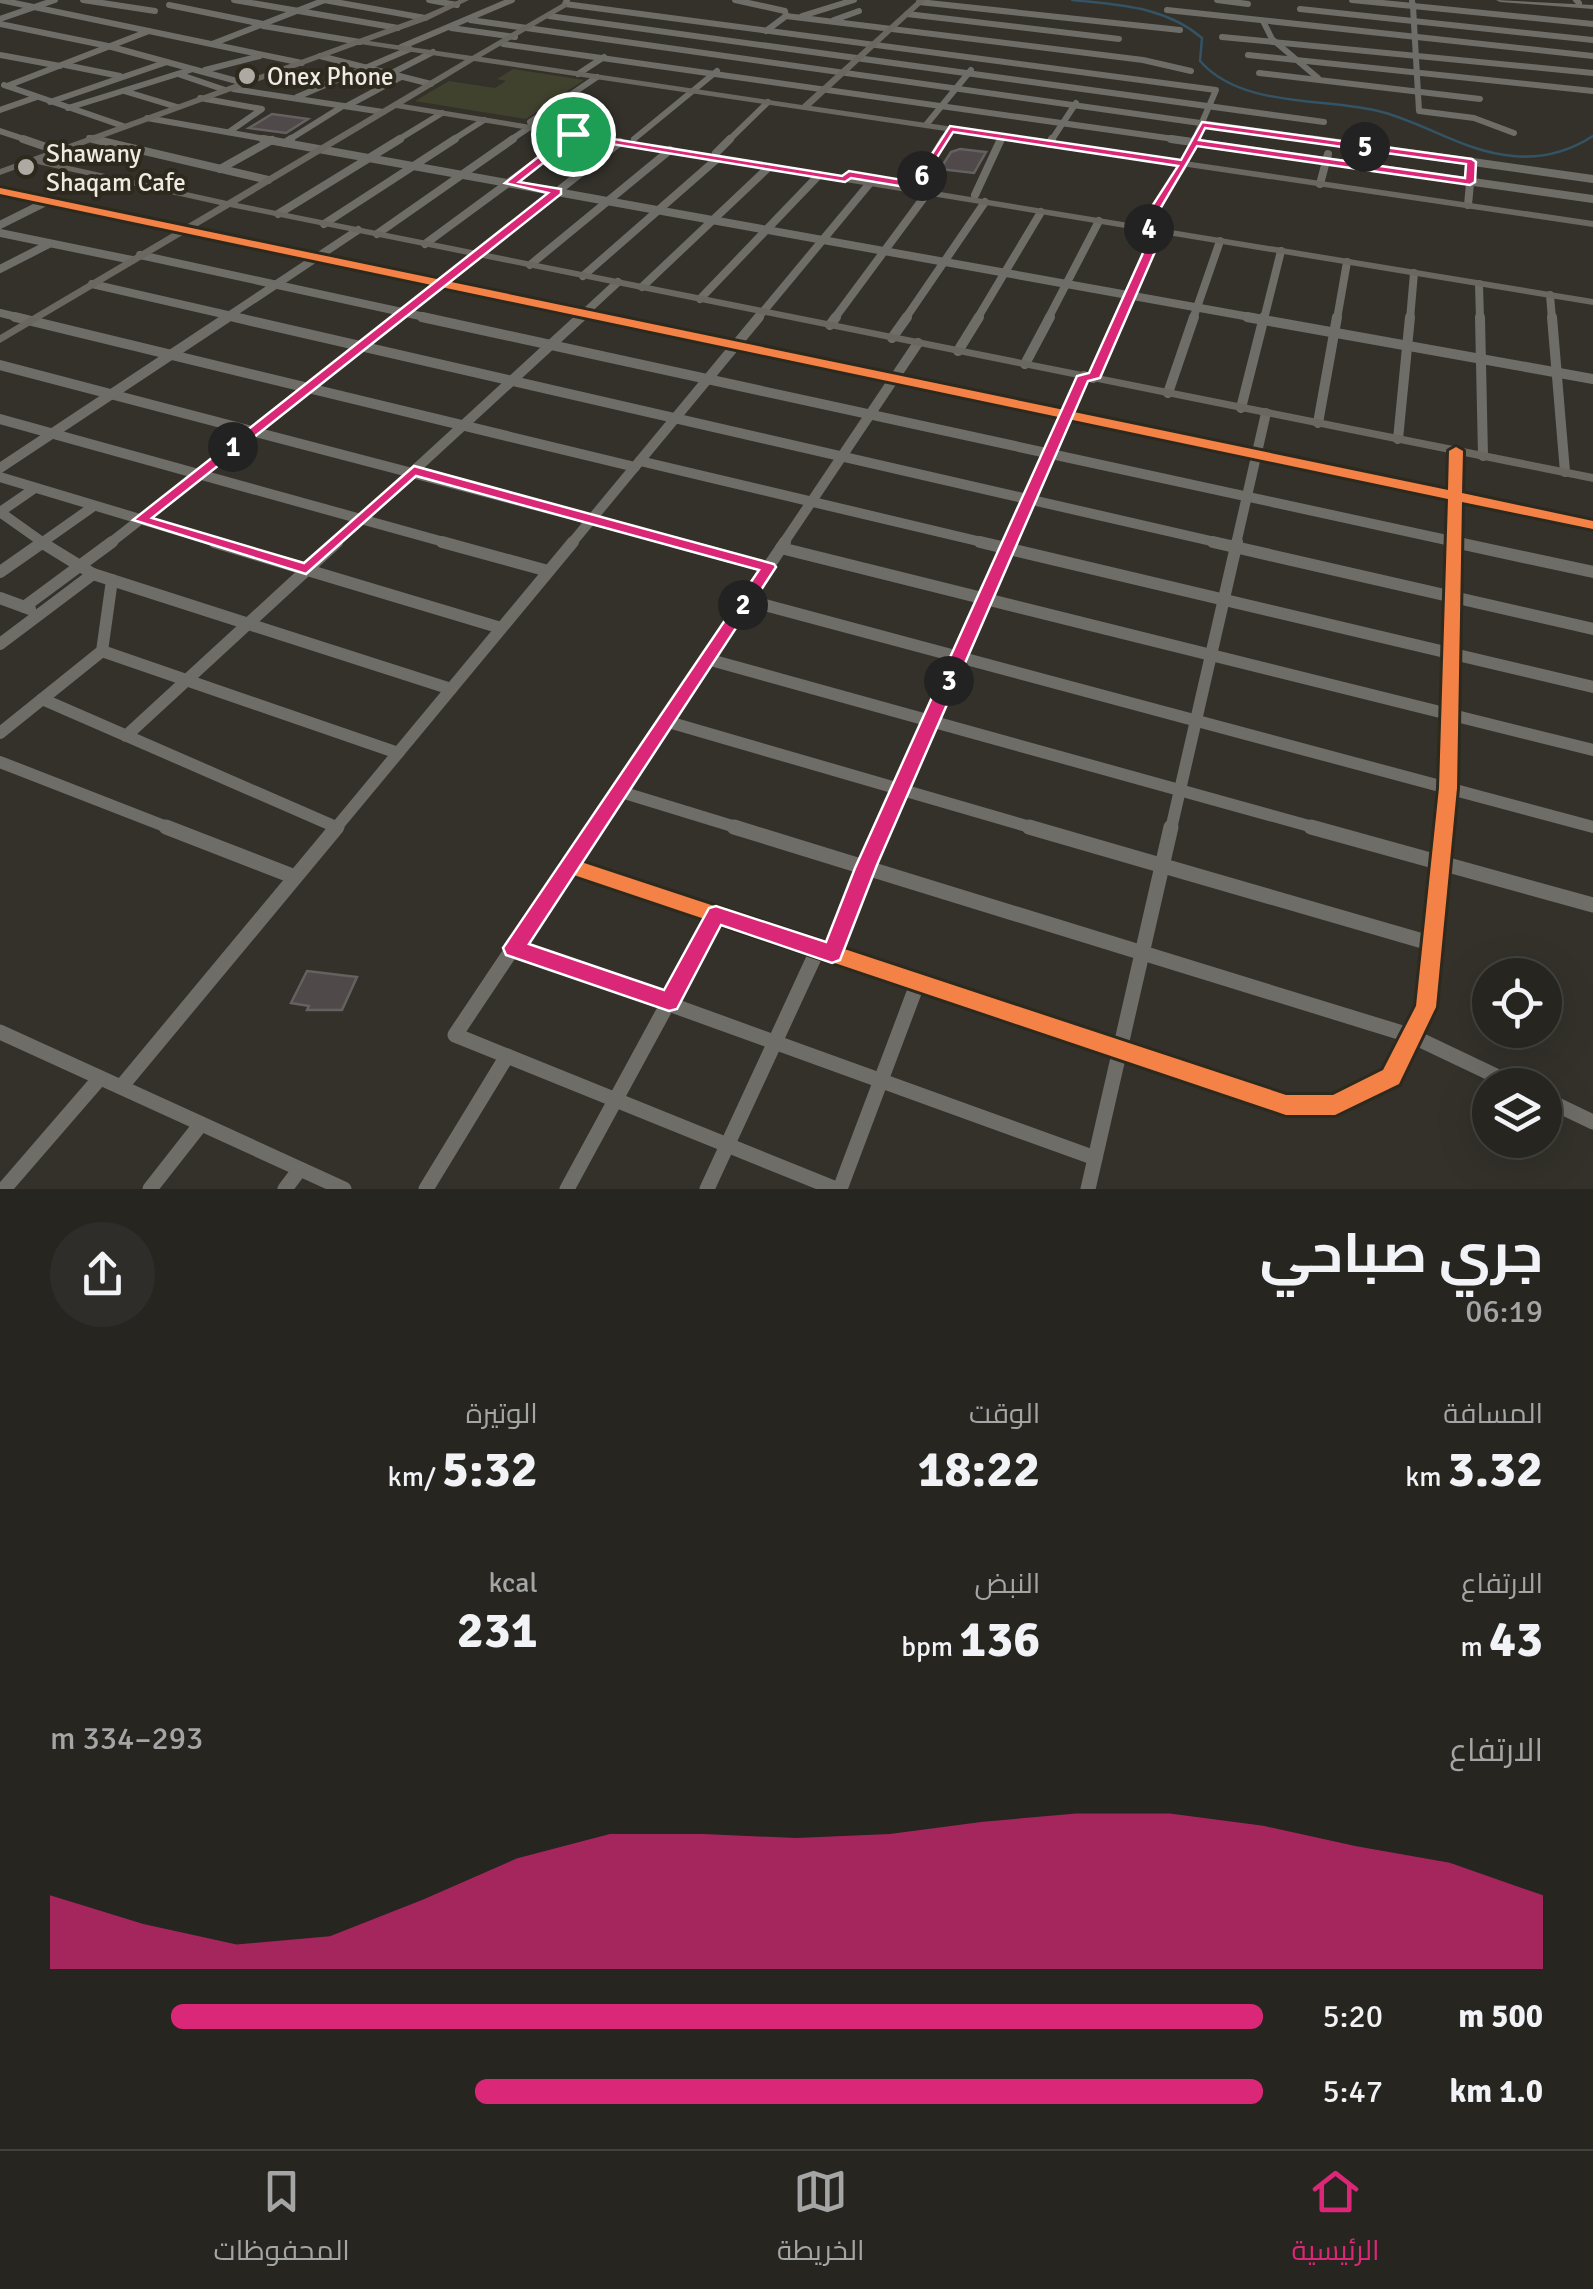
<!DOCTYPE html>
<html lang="ar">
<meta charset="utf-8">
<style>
:root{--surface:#262520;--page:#2e2d29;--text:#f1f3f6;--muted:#a4a5a5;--line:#42423e;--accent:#db2777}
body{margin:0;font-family:Signika,Cairo,sans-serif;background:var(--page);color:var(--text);direction:rtl;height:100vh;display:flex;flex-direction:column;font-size:38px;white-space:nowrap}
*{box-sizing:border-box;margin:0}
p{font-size:32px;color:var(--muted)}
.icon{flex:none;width:55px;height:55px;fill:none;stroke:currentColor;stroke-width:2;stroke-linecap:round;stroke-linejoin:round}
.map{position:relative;height:1189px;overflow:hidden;direction:ltr}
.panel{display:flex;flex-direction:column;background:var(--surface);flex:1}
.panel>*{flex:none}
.controls{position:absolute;left:1472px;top:958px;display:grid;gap:20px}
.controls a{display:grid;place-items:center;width:90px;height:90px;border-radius:50%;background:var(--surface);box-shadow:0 10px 40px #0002,0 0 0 2px var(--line);font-size:50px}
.pin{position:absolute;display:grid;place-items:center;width:85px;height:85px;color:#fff;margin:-42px;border:5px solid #fff;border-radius:50%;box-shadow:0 2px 10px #0007}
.km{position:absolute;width:50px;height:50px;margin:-25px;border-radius:50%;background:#222;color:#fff;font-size:28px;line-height:50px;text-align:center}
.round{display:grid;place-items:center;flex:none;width:105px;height:105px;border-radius:52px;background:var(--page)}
.headline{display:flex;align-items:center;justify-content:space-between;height:170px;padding:0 50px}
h1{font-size:55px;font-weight:700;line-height:75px}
.metrics{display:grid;grid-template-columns:repeat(3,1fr);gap:15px;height:170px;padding:10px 50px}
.metrics div{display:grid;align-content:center}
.metrics b{font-size:50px;font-weight:700}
.metrics small{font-size:28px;font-weight:400}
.metrics p{font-size:28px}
.chart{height:280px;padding:20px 50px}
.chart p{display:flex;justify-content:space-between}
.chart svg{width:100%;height:180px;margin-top:10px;fill:var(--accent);opacity:.7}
ul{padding:0 50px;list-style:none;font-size:32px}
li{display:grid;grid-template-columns:160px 120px 1fr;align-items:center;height:75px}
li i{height:25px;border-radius:12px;background:var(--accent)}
.dock{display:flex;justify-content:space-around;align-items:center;height:140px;border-top:2px solid var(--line);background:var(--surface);font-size:28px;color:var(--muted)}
.dock a{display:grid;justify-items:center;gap:5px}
.dock .active{color:var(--accent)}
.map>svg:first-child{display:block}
.green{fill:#41422e}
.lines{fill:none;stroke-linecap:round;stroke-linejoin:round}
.stream{stroke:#345365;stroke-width:2.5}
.building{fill:#4f4949;stroke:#656160;stroke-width:2.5}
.street-far4{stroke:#6f6d68;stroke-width:6}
.street-far3{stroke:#6f6d68;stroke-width:8}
.street-far2{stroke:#6f6d68;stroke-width:10}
.street-far1{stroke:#6f6d68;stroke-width:12}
.street{stroke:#6f6d68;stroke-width:15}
.secondary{fill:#696760;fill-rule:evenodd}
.primary{fill:#6f6d66;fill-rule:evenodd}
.cycleway-casing{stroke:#2d291d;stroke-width:6}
.cycleway{fill:#f48246;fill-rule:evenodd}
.route{fill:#db2777;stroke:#fff;stroke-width:2.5;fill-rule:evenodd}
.poi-dot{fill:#adaaa3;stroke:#2d291d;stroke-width:4}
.labels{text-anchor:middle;stroke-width:8;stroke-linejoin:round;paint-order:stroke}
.far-poi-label{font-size:25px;fill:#eeebe4;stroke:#2d291d;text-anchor:start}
</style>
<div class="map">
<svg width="1593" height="1189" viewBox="0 0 1593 1189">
<rect width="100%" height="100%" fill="#33312a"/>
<polygon class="green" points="513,69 584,80 526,119 415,101 449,81 495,88 506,81 497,79"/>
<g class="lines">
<path class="stream" d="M1072,0C1118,5 1165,6 1202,38L1200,61C1242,109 1326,97 1382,112C1427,124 1465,152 1513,156C1543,159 1568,152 1593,136"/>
</g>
<g class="building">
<polygon points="272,114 308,119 286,133 249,128"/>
<polygon points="960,149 986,152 974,173 940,169 951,152"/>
<polygon points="307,971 357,977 342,1010 307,1010 309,1006 291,1003"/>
</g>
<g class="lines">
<g class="street-far4">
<polyline points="0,0 302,63"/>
<polyline points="83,0 155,11"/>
<polyline points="234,0 398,28"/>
<polyline points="324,0 425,18"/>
<polyline points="429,0 457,5"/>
<polyline points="567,0 565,4 1216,90 1194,141"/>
<polyline points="735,0 785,11 786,16 766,31"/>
<polyline points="1217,0 1248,4"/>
<polyline points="1352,0 1413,6 1412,1"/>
<polyline points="1576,0 1579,3"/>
<polyline points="919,2 1180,30"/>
<polyline points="169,5 263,24"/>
<polyline points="1300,9 1593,40"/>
<polyline points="1167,10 1593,56"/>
<polyline points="907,14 1119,39"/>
<polyline points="549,16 1324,122"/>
<polyline points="786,16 1143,60 1191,71"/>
<polyline points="802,16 854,0"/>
<polyline points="0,19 55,0"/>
<polyline points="470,20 1328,141"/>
<polyline points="834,20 859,11"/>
<polyline points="1263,21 1272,39 1318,78"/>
<polyline points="0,24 108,46 244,83"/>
<polyline points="263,26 360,42"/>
<polyline points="451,28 515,37"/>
<polyline points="1222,37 1593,73"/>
<polyline points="212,44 325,0"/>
<polyline points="503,44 1188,141"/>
<polyline points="401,47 512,0"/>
<polyline points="0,55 60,66"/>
<polyline points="1248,55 1593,91"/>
<polyline points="320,56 431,84"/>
<polyline points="65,65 120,76"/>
<polyline points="205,70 260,56"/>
<polyline points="1259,73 1480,99"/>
<polyline points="178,74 225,90"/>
<polyline points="390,74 433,52"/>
<polyline points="578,74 604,57"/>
<polyline points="4,85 123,126"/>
<polyline points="7,86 149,31"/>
<polyline points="233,89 383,112"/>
<polyline points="124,91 177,107"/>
<polyline points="297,97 410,49"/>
<polyline points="200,98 262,109 229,132"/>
<polyline points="50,102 167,62"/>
<polyline points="347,106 401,77"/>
<polyline points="68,108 190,70"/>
<polyline points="0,110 37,97"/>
<polyline points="147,118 277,141"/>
<polyline points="530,122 597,77"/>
<polyline points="926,125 971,70"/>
<polyline points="0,131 30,141"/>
<polyline points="1514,133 1474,118 1419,111 1413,6 1593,24"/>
<polyline points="89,138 104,141"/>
<polyline points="634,139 717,71"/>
<polyline points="287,141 343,106"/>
<polyline points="396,141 442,113"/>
<polyline points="451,141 484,120"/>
<polyline points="509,141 530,127"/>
<polyline points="564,141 573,135"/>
<polyline points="728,141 768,102"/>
<polyline points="942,141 950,129"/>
<polyline points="1000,141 1002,137"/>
<polyline points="1051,141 1076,103"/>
</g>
<g class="street-far3">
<polyline points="23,139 55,150"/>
<polyline points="93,139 268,180"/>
<polyline points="263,139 1261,319"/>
<polyline points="1171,139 1593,199"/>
<polyline points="1310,139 1593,179"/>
<polyline points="285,143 291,139"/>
<polyline points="1049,144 1052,139"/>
<polyline points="716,153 730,139"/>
<polyline points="220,169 272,140"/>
<polyline points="1320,184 1328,154"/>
<polyline points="913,190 944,139"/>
<polyline points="0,191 611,319"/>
<polyline points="975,195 1001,139"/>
<polyline points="1468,205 1472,162"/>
<polyline points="278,214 400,139"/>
<polyline points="324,224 455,139"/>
<polyline points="0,225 44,203"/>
<polyline points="1143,228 1184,164 1195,139"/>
<polyline points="0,233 132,260"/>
<polyline points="377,234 513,139"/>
<polyline points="425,244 568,139"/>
<polyline points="140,255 434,319"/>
<polyline points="530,265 670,150"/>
<polyline points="0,269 49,244"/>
<polyline points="583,276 718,158"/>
<polyline points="92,284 245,319"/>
<polyline points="1479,284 1480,319"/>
<polyline points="642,287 769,167"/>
<polyline points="1550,295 1552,319"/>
<polyline points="700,299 819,175"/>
<polyline points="0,313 25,319"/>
<polyline points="224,319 358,230"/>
<polyline points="396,319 620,142"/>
<polyline points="578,319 618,282"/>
<polyline points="757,319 870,183"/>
<polyline points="834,319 931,188"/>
<polyline points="905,319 985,202"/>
<polyline points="977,319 1041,212"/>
<polyline points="1048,319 1099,221"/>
<polyline points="1119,319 1158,231"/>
<polyline points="1193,319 1220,241"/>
<polyline points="1264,319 1281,251"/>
<polyline points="1337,319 1347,262"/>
<polyline points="1410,319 1414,273"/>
</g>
<g class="street-far2">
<polyline points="15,317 635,467"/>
<polyline points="234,317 1224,544"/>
<polyline points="422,317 1465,544"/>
<polyline points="599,317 1593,525"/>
<polyline points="1247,317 1593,379"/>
<polyline points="1480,317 1483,456"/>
<polyline points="1552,317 1565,472"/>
<polyline points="830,325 836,317"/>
<polyline points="892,338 907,317"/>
<polyline points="958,351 979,317"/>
<polyline points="1025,364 1050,317"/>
<polyline points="0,365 683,544"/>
<polyline points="1093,378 1120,317"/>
<polyline points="1168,393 1194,317"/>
<polyline points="1241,408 1264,317"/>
<polyline points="0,419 451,544"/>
<polyline points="1318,423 1337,317"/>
<polyline points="1398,439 1410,317"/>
<polyline points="640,461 990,544"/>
<polyline points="0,468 228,317"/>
<polyline points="0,477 223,544"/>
<polyline points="0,512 45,544"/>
<polyline points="0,512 35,488"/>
<polyline points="40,544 94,506"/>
<polyline points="109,544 399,317"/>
<polyline points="334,544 581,317"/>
<polyline points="571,544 759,317"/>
<polyline points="783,544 918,343"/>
<polyline points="1009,544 1084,376"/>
<polyline points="1236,544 1266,413"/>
<polyline points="1454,544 1456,451"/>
</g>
<g class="street-far1">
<polyline points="41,542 93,574 451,689"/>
<polyline points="214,542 501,628"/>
<polyline points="442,542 548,571"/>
<polyline points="674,542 768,567"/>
<polyline points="980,542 1593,687"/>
<polyline points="1213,542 1593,629"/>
<polyline points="1454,542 1593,572"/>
<polyline points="781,548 1593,750"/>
<polyline points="0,572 43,542"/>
<polyline points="0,598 30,609"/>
<polyline points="746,600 1593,827"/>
<polyline points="24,607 112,542"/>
<polyline points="0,644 93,574"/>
<polyline points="102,651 398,753"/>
<polyline points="707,659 1320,829"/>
<polyline points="42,699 336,827"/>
<polyline points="665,721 1037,829"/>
<polyline points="0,733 102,651 112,580"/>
<polyline points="126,736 337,542"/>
<polyline points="0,762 172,829"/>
<polyline points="618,791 742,829"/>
<polyline points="335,829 573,542"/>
<polyline points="593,829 785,542"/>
<polyline points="882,829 1010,542"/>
<polyline points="1171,829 1237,542"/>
<polyline points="1444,829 1454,542"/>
</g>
<g class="street">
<polyline points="166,827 295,877"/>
<polyline points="594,827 455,1035 836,1189"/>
<polyline points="734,827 1412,1036 1515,1085"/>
<polyline points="1029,827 1433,944"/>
<polyline points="1311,827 1593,905"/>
<polyline points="569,866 1286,1105 1335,1105 1391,1077 1426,1007 1444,827"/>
<polyline points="865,868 883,827"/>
<polyline points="514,948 1095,1158"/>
<polyline points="832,953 868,869"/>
<polyline points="0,1032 344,1189"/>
<polyline points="121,1087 337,827"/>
<polyline points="1545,1099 1593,1122"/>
<polyline points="4,1189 100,1078"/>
<polyline points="150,1189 201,1124"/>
<polyline points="285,1189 300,1169"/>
<polyline points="426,1189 507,1056"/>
<polyline points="567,1189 716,915"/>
<polyline points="707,1189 818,949"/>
<polyline points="840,1189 918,982"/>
<polyline points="1088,1189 1171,827"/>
</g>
<path class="secondary" d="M459,0H469L428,20L369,41L472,56L565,2L568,6L481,57L802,105L918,0H926L811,106L1593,221V227L474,61L403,104L1593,299V305L396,108L237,203L1593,474V482L230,207L0,343V335L220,205L33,163L0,175V169L422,16ZM360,44L465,60L227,201L42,160Z"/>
<polygon class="primary" points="1496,0 1593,5 1593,9 1500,2"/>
<g class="cycleway-casing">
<polygon id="cycleway" points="0,188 1448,490 1449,451 1456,447 1463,451 1462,493 1593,521 1593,529 1462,502 1457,788 1436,1007 1399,1084 1335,1115 1286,1115 562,871 560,866 562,861 569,858 1286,1095 1333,1095 1383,1070 1416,1006 1439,788 1448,499 0,194"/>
</g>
<use href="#cycleway" class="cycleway"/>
</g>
<path class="route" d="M1202,122L1472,159L1476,162L1475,182L1470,185L1197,146L1150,226L1164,231L1100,378L1088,381L877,865L840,960L832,963L721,925L677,1009L669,1011L506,955L503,948L759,570L416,476L306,574L133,520L548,193L505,183L570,132L842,176L849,171L914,182L950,126L1181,160ZM1205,128L1466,164L1465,178L1199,140ZM953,132L1178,166L1138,228L1152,233L1089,373L1077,376L855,868L826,942L716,906L709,908L664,990L529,944L776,567L774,564L414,466L304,563L152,518L561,194V189L519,182L575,138L845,182L851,178L917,189Z"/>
<g class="poi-dot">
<circle cx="247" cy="76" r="10"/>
<circle cx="26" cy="167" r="10"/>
</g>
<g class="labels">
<g class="far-poi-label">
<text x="267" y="85">Onex Phone</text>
<text x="46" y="162">Shawany<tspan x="46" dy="29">Shaqam Cafe</tspan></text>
</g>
</g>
</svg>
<div class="controls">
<a><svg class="icon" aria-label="locate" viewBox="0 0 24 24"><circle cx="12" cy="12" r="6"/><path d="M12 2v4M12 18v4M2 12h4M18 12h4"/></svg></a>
<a><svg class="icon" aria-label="layers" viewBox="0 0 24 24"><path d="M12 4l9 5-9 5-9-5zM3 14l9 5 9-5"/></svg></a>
</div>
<div class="pin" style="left:573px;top:134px;background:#1e9e55"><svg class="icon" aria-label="arrive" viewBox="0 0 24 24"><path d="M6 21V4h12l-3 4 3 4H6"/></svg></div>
<b class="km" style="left:233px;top:447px">1</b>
<b class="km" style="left:743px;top:605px">2</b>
<b class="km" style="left:949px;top:681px">3</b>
<b class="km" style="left:1149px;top:229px">4</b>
<b class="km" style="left:1365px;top:147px">5</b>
<b class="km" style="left:922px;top:176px">6</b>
</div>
<section class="panel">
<div class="headline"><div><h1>جري صباحي</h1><p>06:19</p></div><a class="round"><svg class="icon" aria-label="share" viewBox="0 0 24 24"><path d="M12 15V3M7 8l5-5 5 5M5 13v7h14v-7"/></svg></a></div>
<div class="metrics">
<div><p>المسافة</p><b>3.32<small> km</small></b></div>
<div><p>الوقت</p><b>18:22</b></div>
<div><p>الوتيرة</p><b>5:32<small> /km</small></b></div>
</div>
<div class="metrics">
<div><p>الارتفاع</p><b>43<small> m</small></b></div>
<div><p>النبض</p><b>136<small> bpm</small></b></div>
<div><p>kcal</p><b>231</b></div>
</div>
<div class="chart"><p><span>الارتفاع</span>293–334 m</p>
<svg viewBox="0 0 160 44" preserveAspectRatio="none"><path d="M0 44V26L10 33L20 38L30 36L40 27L50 17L60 11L70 11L80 12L90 11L100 8L110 6L120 6L130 9L140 14L150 18L160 26V44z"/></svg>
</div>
<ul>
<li><b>500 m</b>5:20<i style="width:90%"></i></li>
<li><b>1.0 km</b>5:47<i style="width:65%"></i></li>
</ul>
</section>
<nav class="dock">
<a class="active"><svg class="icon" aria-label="home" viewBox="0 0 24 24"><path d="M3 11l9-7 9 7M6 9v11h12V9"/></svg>الرئيسية</a>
<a><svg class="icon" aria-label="map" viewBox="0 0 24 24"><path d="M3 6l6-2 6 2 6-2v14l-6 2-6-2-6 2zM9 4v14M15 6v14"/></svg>الخريطة</a>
<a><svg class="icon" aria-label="saved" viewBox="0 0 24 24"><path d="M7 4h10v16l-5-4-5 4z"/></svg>المحفوظات</a>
</nav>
